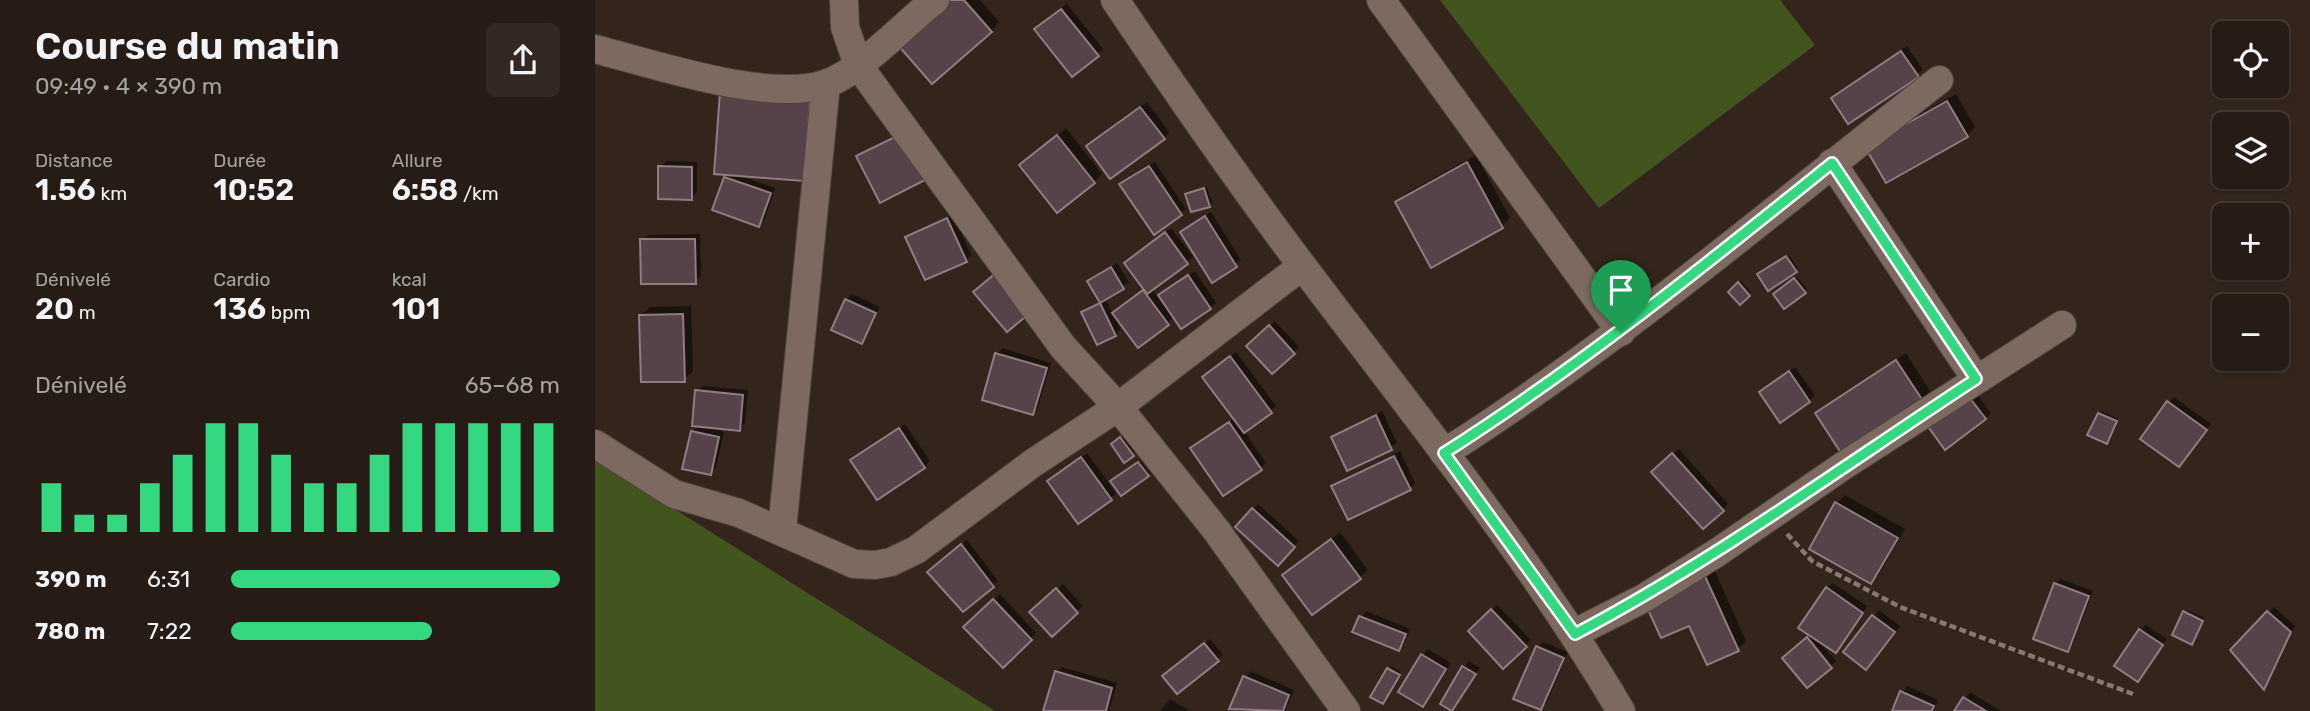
<!DOCTYPE html>
<html lang="fr">
<meta charset="utf-8">
<style>
:root{--surface:#271c15;--page:#332922;--text:#f1f3f6;--muted:#a4a1a0;--line:#433a34;--accent:#33d881}
body{margin:0;font-family:Rubik,sans-serif;background:var(--page);color:var(--text);height:100vh;display:flex;flex-direction:column;font-size:26px;white-space:nowrap}
*{box-sizing:border-box;margin:0}
p{font-size:23px;color:var(--muted)}
.icon{flex:none;width:38px;height:38px;fill:none;stroke:currentColor;stroke-width:2;stroke-linecap:round;stroke-linejoin:round}
.map{position:relative;flex:1;overflow:hidden}
.details{display:flex;flex-direction:column;background:var(--surface);width:595px}
.details>*{flex:none}
.buttons{position:absolute;left:1617px;top:21px;display:grid;gap:14px}
.buttons a{display:grid;place-items:center;width:77px;height:77px;border-radius:10px;background:var(--surface);box-shadow:0 2px 5px #0004,0 0 0 2px var(--line);font-size:35px}
.pin{position:absolute;display:grid;place-items:center;width:60px;height:60px;color:#fff;margin:-72px -30px;border-radius:50% 50% 50% 0;rotate:-45deg;box-shadow:0 0 7px #0007}
.pin .icon{rotate:45deg}
.round{display:grid;place-items:center;flex:none;width:74px;height:74px;border-radius:10px;background:var(--page)}
.summary{display:flex;align-items:center;justify-content:space-between;height:119px;padding:0 35px}
h1{font-size:38px;font-weight:600;line-height:52px}
.metrics{display:grid;grid-template-columns:repeat(3,1fr);gap:10px;height:119px;padding:7px 35px}
.metrics div{display:grid;align-content:center}
.metrics b{font-size:30px;font-weight:600}
.metrics small{font-size:19px;font-weight:400}
.metrics p{font-size:19px}
.chart{height:196px;padding:14px 35px}
.chart p{display:flex;justify-content:space-between}
.chart svg{width:100%;height:126px;margin-top:7px;stroke:var(--accent);stroke-width:6}
ul{padding:0 35px;list-style:none;font-size:23px}
li{display:grid;grid-template-columns:112px 84px 1fr;align-items:center;height:52px}
li i{height:18px;border-radius:9px;background:var(--accent)}
main{display:flex;flex:1;min-height:0}
.map>svg:first-child{display:block}
.green{fill:#42551f}
.shadow{fill:#0007}
.building{fill:#554349;stroke:#907c82;stroke-width:2}
.lines{fill:none;stroke-linecap:round;stroke-linejoin:round}
.minor-casing{stroke:#4f433c;stroke-width:30}
.path{stroke:#867971;stroke-width:4.5;stroke-dasharray:7 3.5;stroke-linecap:butt}
.minor{stroke:#7c6a60;stroke-width:28}
.route-casing{stroke:#fff;stroke-width:14}
.route{stroke:#33d881;stroke-width:9}
</style>
<main>
<section class="details">
<div class="summary"><div><h1>Course du matin</h1><p>09:49 · 4 × 390 m</p></div><a class="round"><svg class="icon" aria-label="share" viewBox="0 0 24 24"><path d="M12 15V3M7 8l5-5 5 5M5 13v7h14v-7"/></svg></a></div>
<div class="metrics">
<div><p>Distance</p><b>1.56<small> km</small></b></div>
<div><p>Durée</p><b>10:52</b></div>
<div><p>Allure</p><b>6:58<small> /km</small></b></div>
</div>
<div class="metrics">
<div><p>Dénivelé</p><b>20<small> m</small></b></div>
<div><p>Cardio</p><b>136<small> bpm</small></b></div>
<div><p>kcal</p><b>101</b></div>
</div>
<div class="chart"><p><span>Dénivelé</span>65–68 m</p>
<svg viewBox="0 0 160 44" preserveAspectRatio="none"><path d="M5 44V27M15 44V38M25 44V38M35 44V27M45 44V17M55 44V6M65 44V6M75 44V17M85 44V27M95 44V27M105 44V17M115 44V6M125 44V6M135 44V6M145 44V6M155 44V6"/></svg>
</div>
<ul>
<li><b>390 m</b>6:31<i style="width:100%"></i></li>
<li><b>780 m</b>7:22<i style="width:61%"></i></li>
</ul>
</section>
<div class="map">
<svg width="1715" height="711" viewBox="0 0 1715 711">
<rect width="100%" height="100%" fill="#34251c"/>
<g class="green">
<polygon points="845,0 1185,0 1220,45 1004,208"/>
<polygon points="0,459 400,711 0,711"/>
</g>
<g class="shadow">
<polygon points="354,0 385,0 404,22 396,31"/>
<polygon points="472,4 508,49 502,54 447,23"/>
<polygon points="1312,46 1328,70 1254,122 1238,98"/>
<polygon points="223,91 217,171 145,176 180,188 170,219 164,225 130,178"/>
<polygon points="1361,94 1380,127 1372,136 1281,138"/>
<polygon points="552,102 574,132 569,138 499,141"/>
<polygon points="314,128 286,201 264,156"/>
<polygon points="471,128 507,174 499,182 435,157"/>
<polygon points="881,155 915,218 907,226 802,203 810,194"/>
<polygon points="71,161 102,162 102,192 96,198 65,167"/>
<polygon points="560,162 591,209 585,214 527,184"/>
<polygon points="612,187 617,203 614,205 592,195"/>
<polygon points="616,212 646,260 617,280 587,232"/>
<polygon points="358,214 376,255 371,260 312,237"/>
<polygon points="576,228 598,257 557,289 568,304 571,290 600,271 621,303 615,308 580,316 572,324 520,314 525,329 520,335 488,313 506,301 494,281 522,263 534,282 510,298 518,314 550,289 536,258"/>
<polygon points="105,234 106,276 100,282 47,240 53,235"/>
<polygon points="1194,255 1203,269 1201,271 1167,272"/>
<polygon points="1202,277 1212,289 1210,292 1182,292"/>
<polygon points="1146,281 1156,292 1145,302 1135,292"/>
<polygon points="257,294 285,307 267,342 251,300"/>
<polygon points="96,306 98,371 89,380 46,315 55,307"/>
<polygon points="680,321 704,347 677,372 659,340"/>
<polygon points="407,348 456,363 443,407 438,413 402,354"/>
<polygon points="641,352 681,406 649,431 671,463 666,468 597,448 640,418 615,371"/>
<polygon points="1311,353 1335,391 1327,399 1222,413"/>
<polygon points="1200,367 1220,395 1214,401 1166,392"/>
<polygon points="108,386 153,390 150,423 144,429 113,426 129,432 121,468 115,473 97,432 104,425 102,391"/>
<polygon points="1378,389 1396,413 1351,448"/>
<polygon points="1579,397 1616,424 1589,459 1574,403"/>
<polygon points="787,411 802,443 753,469 738,437"/>
<polygon points="1506,411 1523,419 1512,442 1504,414"/>
<polygon points="310,424 335,461 329,467 257,460"/>
<polygon points="528,436 540,452 530,461 518,444"/>
<polygon points="1084,449 1133,504 1108,527 1059,472"/>
<polygon points="805,451 820,483 815,489 738,486"/>
<polygon points="492,453 521,493 515,499 460,476"/>
<polygon points="546,461 555,473 552,475 520,479"/>
<polygon points="1250,495 1310,529 1284,574 1276,582 1242,503"/>
<polygon points="663,504 704,541 683,563 643,526"/>
<polygon points="745,532 773,570 764,578 690,575"/>
<polygon points="372,540 403,581 397,586 340,567"/>
<polygon points="1118,567 1151,641 1143,649 1051,601"/>
<polygon points="1466,579 1498,591 1478,644 1472,650 1460,584"/>
<polygon points="1238,583 1272,606 1246,645 1225,642 1241,661 1236,666 1195,652 1216,635 1232,588"/>
<polygon points="468,584 488,606 457,634 437,612"/>
<polygon points="405,594 441,633 408,666 371,627"/>
<polygon points="902,605 936,640 908,666 875,631"/>
<polygon points="1679,607 1700,626 1669,688 1637,650"/>
<polygon points="1284,610 1305,626 1276,662 1251,652"/>
<polygon points="1592,610 1610,618 1597,643 1589,612"/>
<polygon points="771,611 815,629 809,644 804,649 760,631"/>
<polygon points="1551,625 1572,639 1543,680 1546,630"/>
<polygon points="615,639 628,655 622,660 575,671"/>
<polygon points="948,642 973,652 952,703 946,708 942,647"/>
<polygon points="833,649 856,663 828,705 828,655"/>
<polygon points="874,661 885,668 859,710 847,703"/>
<polygon points="796,666 806,672 790,700 777,696"/>
<polygon points="467,667 522,683 514,711 450,711 461,672"/>
<polygon points="655,671 699,690 690,711 644,711 636,708"/>
<polygon points="1312,686 1343,700 1339,711 1299,711"/>
<polygon points="1375,692 1406,711 1361,711"/>
<polygon points="575,699 595,711 565,711"/>
</g>
<g class="building">
<polygon points="353,0 369,0 397,32 337,84 302,44"/>
<polygon points="466,9 504,56 477,77 439,29"/>
<polygon points="1306,51 1324,77 1253,124 1236,98"/>
<polygon points="125,92 215,99 209,181 119,174"/>
<polygon points="1352,101 1373,137 1291,183 1270,147"/>
<polygon points="545,107 570,139 515,179 491,146"/>
<polygon points="308,133 332,179 285,203 261,156"/>
<polygon points="462,135 500,183 462,213 424,165"/>
<polygon points="872,162 908,228 836,268 800,202"/>
<polygon points="63,166 97,167 97,200 63,199"/>
<polygon points="554,166 587,215 559,235 524,184"/>
<polygon points="129,177 176,193 164,227 117,210"/>
<polygon points="609,188 615,207 596,212 590,194"/>
<polygon points="610,216 642,267 617,283 585,232"/>
<polygon points="352,218 372,262 330,280 310,237"/>
<polygon points="570,232 593,264 552,294 529,263"/>
<polygon points="45,239 100,239 101,284 46,284"/>
<polygon points="1191,256 1202,272 1173,291 1162,274"/>
<polygon points="516,267 529,289 505,303 492,281"/>
<polygon points="401,273 435,313 412,332 378,292"/>
<polygon points="593,275 616,309 586,329 563,295"/>
<polygon points="1199,278 1211,293 1189,309 1178,294"/>
<polygon points="1143,282 1155,296 1145,305 1133,292"/>
<polygon points="548,290 574,325 543,348 517,313"/>
<polygon points="250,299 281,313 267,344 236,330"/>
<polygon points="505,303 521,336 502,345 486,312"/>
<polygon points="88,314 90,382 46,382 44,315"/>
<polygon points="674,325 700,354 677,374 651,346"/>
<polygon points="400,353 452,368 438,415 387,400"/>
<polygon points="635,356 677,413 649,433 607,377"/>
<polygon points="1301,360 1328,401 1246,453 1220,413"/>
<polygon points="1194,371 1215,402 1185,423 1164,392"/>
<polygon points="100,390 148,395 145,431 97,426"/>
<polygon points="1371,393 1391,419 1350,450 1331,424"/>
<polygon points="1572,401 1612,430 1584,467 1545,439"/>
<polygon points="1503,413 1522,421 1512,444 1492,435"/>
<polygon points="781,415 797,450 752,471 736,437"/>
<polygon points="634,422 667,470 628,496 595,448"/>
<polygon points="304,428 330,468 282,500 255,460"/>
<polygon points="96,431 124,437 116,475 87,469"/>
<polygon points="525,437 539,456 529,463 516,444"/>
<polygon points="1077,453 1129,511 1108,529 1056,472"/>
<polygon points="799,456 816,490 753,520 736,486"/>
<polygon points="486,457 517,500 483,524 452,481"/>
<polygon points="543,462 554,476 526,496 515,481"/>
<polygon points="1240,502 1303,538 1276,584 1214,549"/>
<polygon points="657,508 700,547 683,566 640,527"/>
<polygon points="736,539 766,579 717,615 687,575"/>
<polygon points="366,544 399,587 368,612 332,572"/>
<polygon points="1109,574 1144,651 1112,665 1094,626 1066,638 1049,601"/>
<polygon points="1459,583 1494,596 1473,652 1438,639"/>
<polygon points="1231,587 1268,613 1241,653 1203,628"/>
<polygon points="461,588 483,613 457,637 434,612"/>
<polygon points="398,599 437,640 408,668 368,627"/>
<polygon points="896,609 932,647 908,669 873,631"/>
<polygon points="1588,611 1608,621 1597,645 1577,635"/>
<polygon points="1672,611 1696,632 1669,690 1635,650"/>
<polygon points="1277,615 1300,632 1271,670 1248,652"/>
<polygon points="764,616 811,634 804,651 757,632"/>
<polygon points="1544,629 1568,645 1543,682 1519,666"/>
<polygon points="1212,637 1237,668 1212,688 1187,658"/>
<polygon points="609,643 624,661 582,694 567,676"/>
<polygon points="941,646 969,658 946,710 918,699"/>
<polygon points="826,654 851,669 828,707 803,692"/>
<polygon points="867,666 881,674 857,711 845,704"/>
<polygon points="792,668 805,675 788,704 775,697"/>
<polygon points="460,671 517,688 511,711 448,711"/>
<polygon points="648,676 694,695 688,711 634,709"/>
<polygon points="1305,691 1339,706 1337,711 1297,711"/>
<polygon points="1368,697 1391,711 1359,711"/>
</g>
<g class="lines">
<g class="minor-casing">
<g id="minor">
<polyline points="249,0 250,27 263,65 468,347 523,407 621,530 751,711"/>
<path d="M520,0C581,91 643,181 709,268C818,413 934,555 1026,711"/>
<polyline points="786,0 1026,332"/>
<path d="M0,49C59,64 173,103 230,84C265,73 310,23 340,0"/>
<polyline points="1237,163 1381,379"/>
<polyline points="0,444 79,494 144,513 259,564 280,565 296,562 321,550 438,463 523,407 707,266"/>
<path d="M849,453C1024,342 1181,207 1344,80"/>
<polyline points="187,530 231,84"/>
<polyline points="980,633 1049,598 1123,552 1248,466 1467,325"/>
</g>
</g>
<polyline class="path" points="1192,534 1217,561 1305,607 1538,694"/>
<use href="#minor" class="minor"/>
</g>
<g class="lines">
<g class="route-casing">
<path id="route" d="M1237,163L1381,379C1248,466 1120,560 980,634L849,453C987,365 1110,265 1237,163Z"/>
</g>
<use href="#route" class="route"/>
</g>
</svg>
<div class="buttons">
<a><svg class="icon" aria-label="locate" viewBox="0 0 24 24"><circle cx="12" cy="12" r="6"/><path d="M12 2v4M12 18v4M2 12h4M18 12h4"/></svg></a>
<a><svg class="icon" aria-label="layers" viewBox="0 0 24 24"><path d="M12 4l9 5-9 5-9-5zM3 14l9 5 9-5"/></svg></a>
<a>+</a>
<a>−</a>
</div>
<div class="pin" style="left:1026px;top:332px;background:#1e9e55"><svg class="icon" aria-label="arrive" viewBox="0 0 24 24"><path d="M6 21V4h12l-3 4 3 4H6"/></svg></div>
</div>
</main>
